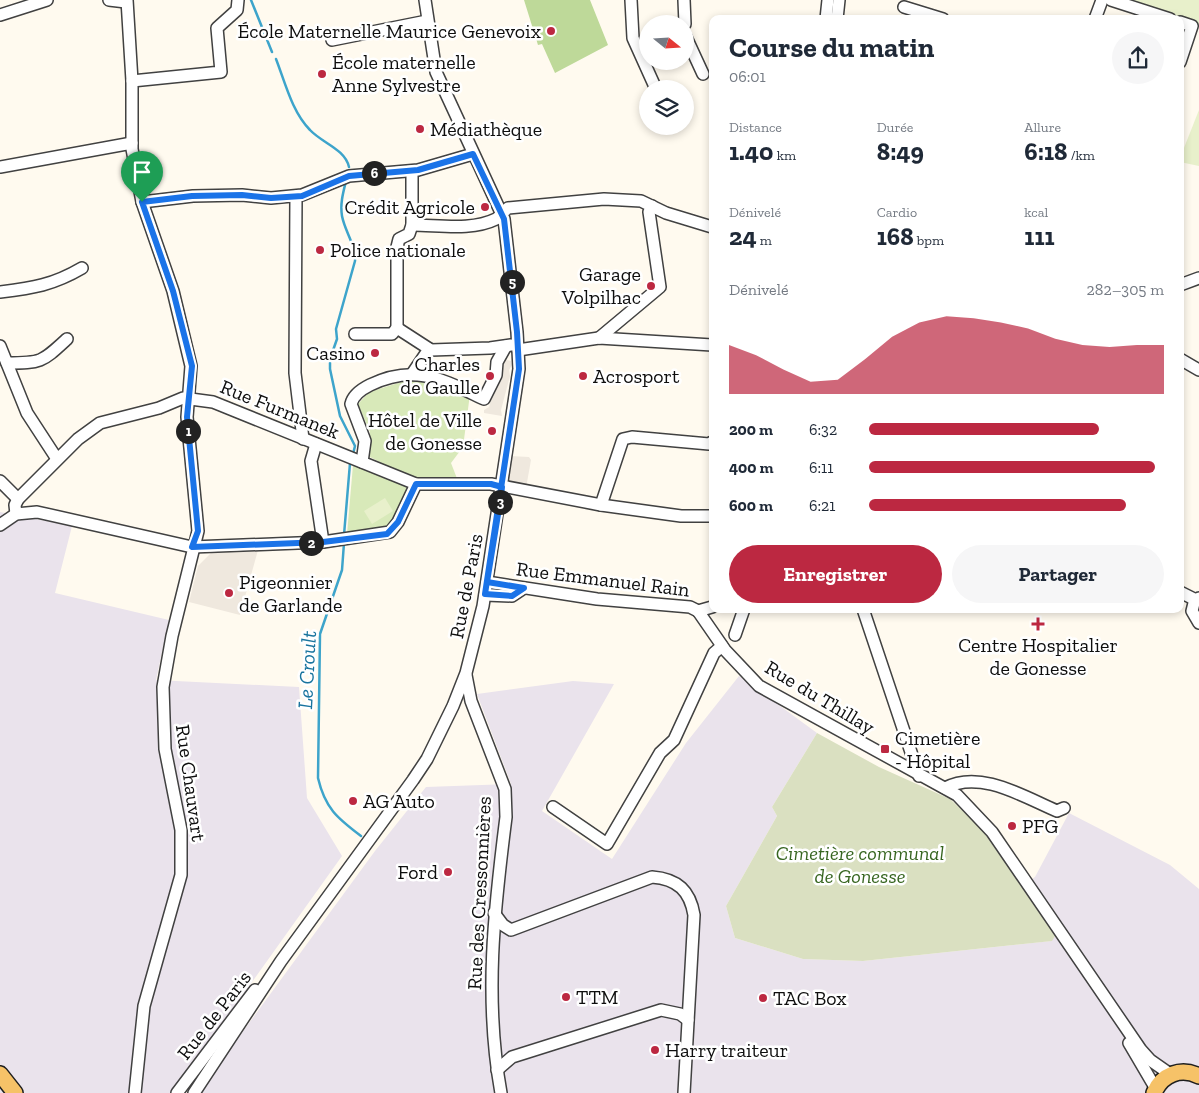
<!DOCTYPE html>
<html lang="fr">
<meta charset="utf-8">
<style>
:root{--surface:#fff;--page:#f6f6f7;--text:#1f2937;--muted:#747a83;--accent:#bc2841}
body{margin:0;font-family:"Zilla Slab",serif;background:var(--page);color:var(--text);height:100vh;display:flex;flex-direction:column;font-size:19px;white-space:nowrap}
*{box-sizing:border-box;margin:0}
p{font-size:16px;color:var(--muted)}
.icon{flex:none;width:28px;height:28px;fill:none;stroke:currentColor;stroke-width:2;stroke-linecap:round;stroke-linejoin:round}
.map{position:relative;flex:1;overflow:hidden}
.panel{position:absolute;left:709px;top:15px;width:475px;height:598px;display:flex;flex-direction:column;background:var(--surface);border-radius:10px;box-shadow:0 2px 8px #0003}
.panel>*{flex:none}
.needle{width:32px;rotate:108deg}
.fabs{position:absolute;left:639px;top:15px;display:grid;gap:10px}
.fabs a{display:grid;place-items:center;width:55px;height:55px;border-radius:50%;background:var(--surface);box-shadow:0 2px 8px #0003;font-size:25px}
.pin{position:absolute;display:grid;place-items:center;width:42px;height:42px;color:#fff;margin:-51px -21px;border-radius:50% 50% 50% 0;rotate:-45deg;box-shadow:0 0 5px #0007}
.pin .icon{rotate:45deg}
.km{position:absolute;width:25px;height:25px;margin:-12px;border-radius:50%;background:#222;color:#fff;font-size:14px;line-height:25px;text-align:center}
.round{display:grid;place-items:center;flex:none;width:52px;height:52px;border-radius:26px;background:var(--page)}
.summary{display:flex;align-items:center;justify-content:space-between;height:85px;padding:0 20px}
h1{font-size:28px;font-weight:700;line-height:38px}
.figures{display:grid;grid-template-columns:repeat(3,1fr);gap:8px;height:85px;padding:5px 20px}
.figures div{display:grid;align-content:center}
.figures b{font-size:25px;font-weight:700}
.figures small{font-size:14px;font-weight:400}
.figures p{font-size:14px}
.chart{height:140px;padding:10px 20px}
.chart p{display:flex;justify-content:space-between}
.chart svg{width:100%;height:90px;margin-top:5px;fill:var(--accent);opacity:.7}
.action{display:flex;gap:10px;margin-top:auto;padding:10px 20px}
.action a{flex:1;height:58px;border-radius:30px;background:var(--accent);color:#fff;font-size:20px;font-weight:700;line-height:58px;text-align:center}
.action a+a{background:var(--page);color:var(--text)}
ul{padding:0 20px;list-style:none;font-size:16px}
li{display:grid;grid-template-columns:80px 60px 1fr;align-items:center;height:38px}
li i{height:12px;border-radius:6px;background:var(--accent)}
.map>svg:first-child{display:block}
.industrial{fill:#eae3ec}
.green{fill:#d8e9b9}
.forest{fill:#bed999}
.cemetery{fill:#dae0c1}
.pitch{fill:#e8f0cb}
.plaza{fill:#efe8de}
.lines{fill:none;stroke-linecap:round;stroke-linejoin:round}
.stream{stroke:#3da4cb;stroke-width:2.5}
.minor-casing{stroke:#414141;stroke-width:14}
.major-casing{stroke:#1f1f1f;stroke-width:18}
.minor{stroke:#fff;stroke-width:11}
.major{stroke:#f6c268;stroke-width:15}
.route-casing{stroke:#fff;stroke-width:10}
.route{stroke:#1a73e8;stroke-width:6}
.poi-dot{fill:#bc2841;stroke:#fff;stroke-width:2}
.labels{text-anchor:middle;stroke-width:5;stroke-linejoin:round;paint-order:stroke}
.poi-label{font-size:20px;fill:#0e0e0e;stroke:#fff;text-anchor:start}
.street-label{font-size:20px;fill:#0e0e0e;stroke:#fff}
.park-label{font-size:20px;font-style:italic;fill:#36651f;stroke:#fff}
.water-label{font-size:21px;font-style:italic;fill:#19749e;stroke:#fff}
</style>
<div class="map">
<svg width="1199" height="1093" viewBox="0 0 1199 1093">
<rect width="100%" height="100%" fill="#fffaef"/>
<g class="industrial">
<polygon points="0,512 72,526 55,593 169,620 156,680 299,687 307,798 342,856 200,1055 170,1093 0,1093"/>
<polygon points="739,676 817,733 772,807 777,816 726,906 735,938 803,959 863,961 1051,941 1055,935 1021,887 1035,877 1069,813 1170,865 1199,889 1199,1093 201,1093 230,1049 375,851 426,787 511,784 477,694 573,681 614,684 542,811 612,859 686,743"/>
</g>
<g class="green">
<polygon points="408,380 438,383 470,394 463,447 451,463 458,481 411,478 368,456 370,432 358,404 369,392"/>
<polygon points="353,465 406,484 407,494 387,529 347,534"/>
</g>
<polygon class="forest" points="524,0 590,0 608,45 555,73 542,44 538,45"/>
<polygon class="cemetery" points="817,733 879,767 950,799 981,828 1055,936 1052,941 863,961 803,959 735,938 726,906 777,816 772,807"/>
<g class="pitch">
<polygon points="1117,0 1199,0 1199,27"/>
<polygon points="1199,110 1199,166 1180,162 1180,158"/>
<polygon points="385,498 393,511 372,524 364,511"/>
</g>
<g class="plaza">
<polygon points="503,359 511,361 512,365 509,370 510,376 501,410 502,416 484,413 484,410 489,407 496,384 498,386"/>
<polygon points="510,456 529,457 531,460 526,488 511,486 506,481"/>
<polygon points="258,550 240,615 189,602 198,566 211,553"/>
</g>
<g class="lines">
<g class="stream">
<polyline points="251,0 272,52"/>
<path d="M276,59C285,82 292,112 310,130C322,143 345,149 349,167"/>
<path d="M346,181C343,193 340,204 342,216C345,232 356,245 355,261L336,329L337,339L330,359V369L340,416L355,446L353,454"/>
<polyline points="344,535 350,463"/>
<path d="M344,543L342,570L320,634L318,778C325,808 337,818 361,836"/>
</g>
<g class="minor-casing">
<g id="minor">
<polyline points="109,0 126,2"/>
<polyline points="127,0 132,81 132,149 142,202 173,291 191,366 187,417 198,531 172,636 163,687 165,749 181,830 181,875 144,1006 135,1093"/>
<polyline points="631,0 633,38 656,89"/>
<polyline points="684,0 685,24"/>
<polyline points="1111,0 1170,19"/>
<polyline points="904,7 943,19"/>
<polyline points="0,15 47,0"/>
<polyline points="826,19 828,0"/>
<polyline points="837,19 839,0"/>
<polyline points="1095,19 1102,0"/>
<polyline points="1180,22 1192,26 1180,62"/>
<polyline points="685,35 703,74"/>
<polyline points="332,40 427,21"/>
<polyline points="132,81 221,72 217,28 237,10 238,0"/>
<polyline points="0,167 132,143"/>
<polyline points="296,196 295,373 303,439"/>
<polyline points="142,202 193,196 242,195 271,198 302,195 349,176 418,170 473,154"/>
<path d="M412,225C439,225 472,231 496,219C501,216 504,211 508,208L604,199L641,201L666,213L712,227"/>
<polyline points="1180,285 1199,278"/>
<path d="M0,292C33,288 53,285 82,268"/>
<polyline points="397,328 397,247 399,239 409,234 412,225 412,171"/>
<polyline points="397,328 431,350 490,348 511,345"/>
<polyline points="355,334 392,334 397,328"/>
<polyline points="599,338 660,287 649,212 652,206"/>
<polyline points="0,346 27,413 57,459"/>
<polyline points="518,350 599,338 712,345"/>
<polyline points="1180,359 1199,370"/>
<path d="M7,363C42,363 42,362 67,339"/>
<polyline points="412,374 429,349"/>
<polyline points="316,444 311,461 323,542"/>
<path d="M362,462L365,441L351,404C353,395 362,389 370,385C415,363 443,380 484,399L496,375L497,362L506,346"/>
<polyline points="0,481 18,499"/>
<polyline points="601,505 623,439 632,437 709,444 712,442"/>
<polyline points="16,514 15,505 18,499 78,439 100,423 159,408 183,398 213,402 416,484 491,484 601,505 681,516 712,516"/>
<polyline points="0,525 16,514 37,512 192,547 323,542 390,532 398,522 416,484"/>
<polyline points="487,582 597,599 690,607 698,611 712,607"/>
<polyline points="1180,592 1196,600"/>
<polyline points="485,595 512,596 524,588"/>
<polyline points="1199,598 1194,603 1192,611 1199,623"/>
<polyline points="863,609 919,776"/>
<polyline points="698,611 725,650 759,686 957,795 992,832 1141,1050 1150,1060 1170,1074"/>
<polyline points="735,635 744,609"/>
<path d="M466,675L471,701L505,789L506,817C494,911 484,999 501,1093"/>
<path d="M945,788C980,769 1024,797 1057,811L1064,808"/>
<polyline points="553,807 607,844 660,753 674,740 714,653 722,646"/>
<path d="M494,913L503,925L511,930L652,877C678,879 690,891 694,915L684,1093"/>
<polyline points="1129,1043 1156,1089"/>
<polyline points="497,1070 512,1057 661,1010 680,1014 688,1020"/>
<polyline points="177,1093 255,990"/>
<polyline points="194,1093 281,961 413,780 427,759 453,706 466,673 483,606 519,369 517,332 504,219 436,72 425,0"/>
</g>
</g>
<g class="major-casing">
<g id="major">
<polyline points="0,1074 15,1093"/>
<path d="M1154,1093C1162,1074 1181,1067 1199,1076"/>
</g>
</g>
<use href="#minor" class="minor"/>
<use href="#major" class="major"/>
</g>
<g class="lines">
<g class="route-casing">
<polyline id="route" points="142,202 173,291 192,366 187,417 198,531 192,547 323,542 387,534 398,522 416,484 491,484 502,487 501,496 487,582 524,588 512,596 485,594 519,369 517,332 504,219 473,154 418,170 349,176 302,196 271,198 242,195 192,196 142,202"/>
</g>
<use href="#route" class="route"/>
</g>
<g class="poi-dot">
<circle cx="551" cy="31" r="5"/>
<circle cx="322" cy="74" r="5"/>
<circle cx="420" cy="129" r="5"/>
<circle cx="485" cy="207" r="5"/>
<circle cx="320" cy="250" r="5"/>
<circle cx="651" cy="286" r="5"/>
<circle cx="375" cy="353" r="5"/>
<circle cx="490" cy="376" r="5"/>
<circle cx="583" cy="376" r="5"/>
<circle cx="492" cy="431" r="5"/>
<circle cx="229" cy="593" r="5"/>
<path d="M1035.5 616.5h5v5h5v5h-5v5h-5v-5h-5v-5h5z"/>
<rect x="880" y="744" width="10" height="10" rx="2.5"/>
<circle cx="353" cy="801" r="5"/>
<circle cx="1012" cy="826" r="5"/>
<circle cx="448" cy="872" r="5"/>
<circle cx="566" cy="997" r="5"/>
<circle cx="763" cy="998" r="5"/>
<circle cx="655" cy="1050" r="5"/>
</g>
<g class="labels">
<g class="poi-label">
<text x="541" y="38" text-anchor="end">École Maternelle Maurice Genevoix</text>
<text x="332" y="69">École maternelle<tspan x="332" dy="23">Anne Sylvestre</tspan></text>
<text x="430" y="136">Médiathèque</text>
<text x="475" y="214" text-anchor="end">Crédit Agricole</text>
<text x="330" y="257">Police nationale</text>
<text x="641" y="281" text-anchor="end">Garage<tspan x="641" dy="23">Volpilhac</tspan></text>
<text x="365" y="360" text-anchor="end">Casino</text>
<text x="480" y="371" text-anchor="end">Charles<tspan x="480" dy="23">de Gaulle</tspan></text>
<text x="593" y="383">Acrosport</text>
<text x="482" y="427" text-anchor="end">Hôtel de Ville<tspan x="482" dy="23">de Gonesse</tspan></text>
<text x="239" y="589">Pigeonnier<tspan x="239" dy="23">de Garlande</tspan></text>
<text x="1038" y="652" text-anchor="middle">Centre Hospitalier<tspan x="1038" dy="23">de Gonesse</tspan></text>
<text x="895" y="745">Cimetière<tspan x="895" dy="23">- Hôpital</tspan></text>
<text x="363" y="808">AG Auto</text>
<text x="1022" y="833">PFG</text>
<text x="438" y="879" text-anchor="end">Ford</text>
<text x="576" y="1004">TTM</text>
<text x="773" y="1005">TAC Box</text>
<text x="665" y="1057">Harry traiteur</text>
</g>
<g class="street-label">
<text transform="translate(280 409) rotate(22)" y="7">Rue Furmanek</text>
<text transform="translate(603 579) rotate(7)" y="7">Rue Emmanuel Rain</text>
<text transform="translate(466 586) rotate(-79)" y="7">Rue de Paris</text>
<text transform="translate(820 697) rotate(31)" y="7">Rue du Thillay</text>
<text transform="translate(191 783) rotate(82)" y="7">Rue Chauvart</text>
<text transform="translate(479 893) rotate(-87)" y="7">Rue des Cressonnières</text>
<text transform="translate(214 1015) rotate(-52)" y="7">Rue de Paris</text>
</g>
<g class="park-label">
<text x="860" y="860">Cimetière communal<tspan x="860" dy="23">de Gonesse</tspan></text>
</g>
<g class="water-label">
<text transform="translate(307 670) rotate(-87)" y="7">Le Croult</text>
</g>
</g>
</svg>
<div class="fabs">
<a><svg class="needle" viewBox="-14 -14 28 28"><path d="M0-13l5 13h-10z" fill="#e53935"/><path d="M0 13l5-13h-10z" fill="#747a83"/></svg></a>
<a><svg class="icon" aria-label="layers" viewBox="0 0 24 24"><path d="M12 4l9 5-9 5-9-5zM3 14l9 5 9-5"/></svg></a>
</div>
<div class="pin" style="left:142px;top:202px;background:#1e9e55"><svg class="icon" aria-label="arrive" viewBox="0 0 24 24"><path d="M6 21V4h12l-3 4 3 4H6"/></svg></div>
<b class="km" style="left:188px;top:431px">1</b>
<b class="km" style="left:311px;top:543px">2</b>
<b class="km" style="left:500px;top:502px">3</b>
<b class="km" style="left:512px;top:282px">5</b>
<b class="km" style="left:374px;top:173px">6</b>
<section class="panel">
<div class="summary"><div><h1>Course du matin</h1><p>06:01</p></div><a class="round"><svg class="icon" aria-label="share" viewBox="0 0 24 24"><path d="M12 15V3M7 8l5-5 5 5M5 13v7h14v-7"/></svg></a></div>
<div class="figures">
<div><p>Distance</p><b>1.40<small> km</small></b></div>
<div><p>Durée</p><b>8:49</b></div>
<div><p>Allure</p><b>6:18<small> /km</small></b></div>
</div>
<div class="figures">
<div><p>Dénivelé</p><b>24<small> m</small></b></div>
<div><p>Cardio</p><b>168<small> bpm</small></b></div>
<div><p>kcal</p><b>111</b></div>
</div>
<div class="chart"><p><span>Dénivelé</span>282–305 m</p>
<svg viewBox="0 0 160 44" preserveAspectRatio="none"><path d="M0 44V20L10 25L20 32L30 38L40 37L50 27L60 16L70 9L80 6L90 7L100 9L110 12L120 17L130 20L140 21L150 20L160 20V44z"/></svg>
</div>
<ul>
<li><b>200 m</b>6:32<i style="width:78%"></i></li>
<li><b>400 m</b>6:11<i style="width:97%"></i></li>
<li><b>600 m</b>6:21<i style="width:87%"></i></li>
</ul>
<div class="action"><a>Enregistrer</a><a>Partager</a></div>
</section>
</div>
